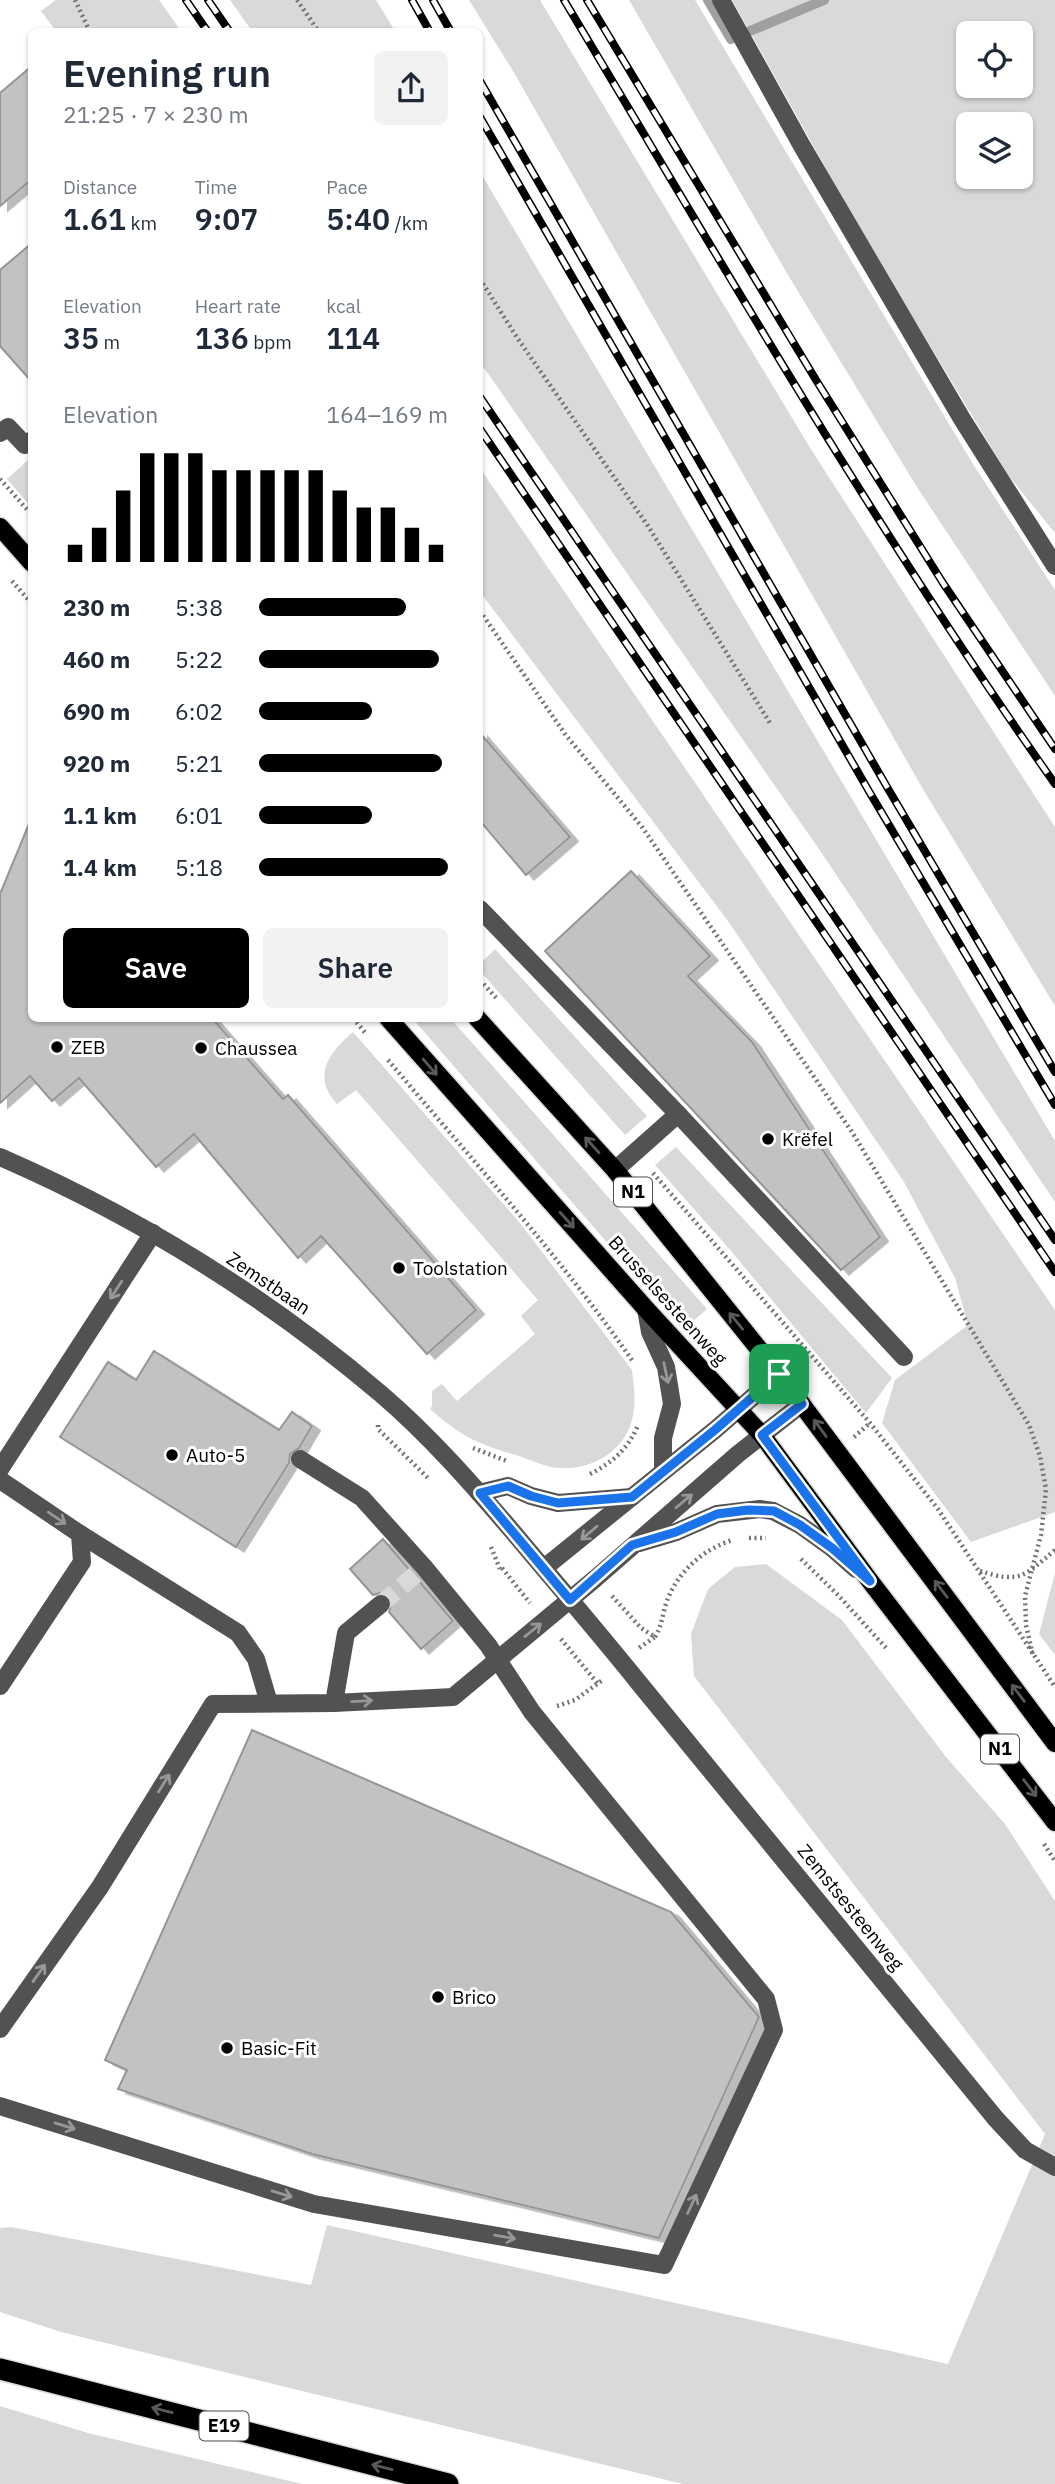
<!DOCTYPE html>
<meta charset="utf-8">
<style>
:root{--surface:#fff;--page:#f2f2f3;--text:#1f2937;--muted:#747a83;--accent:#000}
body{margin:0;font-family:"IBM Plex Sans",sans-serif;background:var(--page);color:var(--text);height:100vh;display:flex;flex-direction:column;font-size:26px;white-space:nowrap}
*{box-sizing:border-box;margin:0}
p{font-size:23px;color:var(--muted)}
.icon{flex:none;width:38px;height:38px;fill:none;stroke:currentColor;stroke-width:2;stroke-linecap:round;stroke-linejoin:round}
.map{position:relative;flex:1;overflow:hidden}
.details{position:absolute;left:28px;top:28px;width:455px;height:994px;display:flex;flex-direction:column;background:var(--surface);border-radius:10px;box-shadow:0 2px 5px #0004}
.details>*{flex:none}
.fabs{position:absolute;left:956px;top:21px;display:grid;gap:14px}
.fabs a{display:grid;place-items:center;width:77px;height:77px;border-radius:10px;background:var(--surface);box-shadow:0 2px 5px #0004;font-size:35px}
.pin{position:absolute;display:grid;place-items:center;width:60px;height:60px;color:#fff;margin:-30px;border-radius:14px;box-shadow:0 4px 10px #0006}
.round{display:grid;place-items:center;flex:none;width:74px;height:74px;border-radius:10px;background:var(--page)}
.summary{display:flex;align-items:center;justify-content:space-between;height:119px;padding:0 35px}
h1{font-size:38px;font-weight:600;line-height:52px}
.figures{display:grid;grid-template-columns:repeat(3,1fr);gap:10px;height:119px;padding:7px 35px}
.figures div{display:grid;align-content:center}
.figures b{font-size:30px;font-weight:600}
.figures small{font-size:19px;font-weight:400}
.figures p{font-size:19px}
.chart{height:196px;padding:14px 35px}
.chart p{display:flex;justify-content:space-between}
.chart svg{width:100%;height:126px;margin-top:7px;stroke:var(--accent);stroke-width:6}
.cta{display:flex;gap:14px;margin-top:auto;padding:14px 35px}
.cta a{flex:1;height:80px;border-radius:10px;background:var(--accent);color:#fff;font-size:28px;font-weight:600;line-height:80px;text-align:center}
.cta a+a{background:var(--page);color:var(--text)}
ul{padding:0 35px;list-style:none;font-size:23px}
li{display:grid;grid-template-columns:112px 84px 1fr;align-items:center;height:52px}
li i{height:18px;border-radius:9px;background:var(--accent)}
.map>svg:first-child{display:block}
.green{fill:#d9d9d9;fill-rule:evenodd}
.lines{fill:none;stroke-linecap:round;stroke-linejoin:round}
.stream{stroke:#a0a0a0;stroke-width:10}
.building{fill:#c2c2c2;stroke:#969696;stroke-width:2;filter:url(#shadow)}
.minor-tunnel{stroke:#d9d9d9;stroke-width:18;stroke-dasharray:18 9;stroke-linecap:butt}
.major-casing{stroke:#dbdbdb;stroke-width:21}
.highway-casing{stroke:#dbdbdb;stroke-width:24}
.path{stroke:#747474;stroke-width:4.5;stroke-dasharray:2 3.5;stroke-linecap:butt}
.minor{stroke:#525252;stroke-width:18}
.major{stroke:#000;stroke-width:18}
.highway{stroke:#000;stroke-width:21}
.rail-casing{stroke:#000;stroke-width:8}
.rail{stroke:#fff;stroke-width:5;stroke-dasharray:16;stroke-linecap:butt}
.oneway{stroke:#595959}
.oneway2{stroke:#979797}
.route-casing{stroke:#fff;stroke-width:14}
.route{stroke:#1a73e8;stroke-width:9}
.poi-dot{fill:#000;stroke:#fff;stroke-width:2.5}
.labels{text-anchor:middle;stroke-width:6;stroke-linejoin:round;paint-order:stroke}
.shield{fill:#fff;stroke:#4c4c4c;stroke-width:2}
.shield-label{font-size:18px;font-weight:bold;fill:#000}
.poi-label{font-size:19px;fill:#000;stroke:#fff;text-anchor:start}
.street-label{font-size:19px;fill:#000;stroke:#fff}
</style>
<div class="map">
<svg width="1055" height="2484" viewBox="0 0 1055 2484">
<defs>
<filter id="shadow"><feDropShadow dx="8" dy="4.5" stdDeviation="0" flood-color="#0004"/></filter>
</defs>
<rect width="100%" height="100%" fill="#fff"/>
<g class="green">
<polygon points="56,0 159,0 181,31 56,31 41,11"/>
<polygon points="230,0 376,0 395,31 252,31"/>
<polygon points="469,0 540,0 812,451 1055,827 1055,1006 924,791 513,71"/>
<polygon points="629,0 695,0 973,464 1055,590 1055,696 915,484 788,275"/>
<path d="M732,0H1055V533L1008,475L863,235ZM968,33H1020V86H968ZM968,124H1020V177H968Z"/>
<polygon points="480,172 1055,1141 1055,1202 821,852 480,362"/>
<polygon points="28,460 31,464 31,507 7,479"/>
<polygon points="480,468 1055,1310 1055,1512 971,1542 882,1423 895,1380 968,1325 955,1278 904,1182 728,921 480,592"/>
<polygon points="495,949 647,1116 625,1135 480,971 480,964"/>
<polygon points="413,1019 451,1019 707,1309 683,1330"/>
<path d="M353,1032L520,1223L632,1370C634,1387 637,1406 631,1423C622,1453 590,1470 560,1468C547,1468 531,1460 519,1456C478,1444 463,1438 430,1409L432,1406V1391L442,1384L457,1401L535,1334L521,1316L538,1300L356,1090L337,1104C312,1077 328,1053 353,1032Z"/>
<polygon points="676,1147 892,1378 866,1413 731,1251 655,1165"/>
<polygon points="766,1564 842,1620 946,1757 1005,1824 1055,1901 1055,2484 683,2484 61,2332 0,2312 0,2228 11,2227 311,2285 327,2225 948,2364 1045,2134 694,1676 691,1634 708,1589 735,1567"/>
<polygon points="1055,1573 1055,1655 1039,1634"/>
<polygon points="0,2406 88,2433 302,2484 0,2484"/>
</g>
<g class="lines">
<polyline class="stream" points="708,0 731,39 824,0"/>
</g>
<g class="building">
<polygon points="32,66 32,179 0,206 0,93"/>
<polygon points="32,243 32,382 0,346 0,270"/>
<polygon points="480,733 570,837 526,875 480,821"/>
<polygon points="31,819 32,1018 212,1018 283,1099 288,1095 476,1310 427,1354 321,1236 298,1258 194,1134 156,1167 79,1078 52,1101 30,1076 0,1103 0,894"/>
<polygon points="631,871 710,956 688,976 752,1042 880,1237 841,1270 545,951"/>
<polygon points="154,1351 279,1430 292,1412 312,1426 299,1448 290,1454 289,1463 236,1547 60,1437 108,1362 136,1380"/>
<polygon points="383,1539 453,1621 421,1649 389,1612 392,1603 389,1596 380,1593 373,1595 350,1569"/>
<polygon points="252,1730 671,1912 759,2017 659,2238 312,2154 118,2089 127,2070 105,2060"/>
</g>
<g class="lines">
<polyline class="minor-tunnel" points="381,1604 416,1574"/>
<g class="major-casing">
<g id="major">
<polyline points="0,527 32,563"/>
<polyline points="388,1018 646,1309 762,1435 870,1581 1055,1822"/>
<polyline points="477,1018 615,1170 779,1374 1055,1743"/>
</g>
</g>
<g class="highway-casing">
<polyline id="highway" points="0,2369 448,2484"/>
</g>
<g class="path">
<polyline points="75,0 90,32"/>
<polyline points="297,0 319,32"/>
<polyline points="480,279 518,339 648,526 770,723"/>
<polyline points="0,479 32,515"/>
<polyline points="12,581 32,604"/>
<polyline points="480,611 565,734 642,827 852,1132 1029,1425 1040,1456 1046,1489 1041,1535 1025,1596 1026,1625 1033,1656"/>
<polyline points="480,980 498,1000"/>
<polyline points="353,1018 367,1035"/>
<path d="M388,1060C472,1160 560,1256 634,1363"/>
<polyline points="653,1173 870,1423 938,1509 1055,1687"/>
<polyline points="378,1425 378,1429 428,1478"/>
<polyline points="854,1437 870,1423"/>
<polyline points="473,1448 507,1461"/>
<path d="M590,1474C612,1463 629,1448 638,1425"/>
<polyline points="749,1538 766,1538"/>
<polyline points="491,1547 500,1569"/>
<polyline points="801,1559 838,1595 887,1649"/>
<polyline points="502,1568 530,1603"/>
<path d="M980,1571C1021,1584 1024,1576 1055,1550"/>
<polyline points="612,1596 641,1628 655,1637 639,1648"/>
<path d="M655,1637C661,1627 662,1618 665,1607C674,1575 702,1549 733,1540"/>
<polyline points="561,1639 598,1684"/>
<polyline points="557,1706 575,1700 604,1679"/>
<polyline points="1044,1844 1055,1861"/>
</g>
<g class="minor">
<polyline points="721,0 802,146 962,419 1055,566"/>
<polyline points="0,433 8,427 25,445 32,440"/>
<polyline points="480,909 678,1114 904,1357"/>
<path d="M0,1157C138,1217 267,1297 381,1394C429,1435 472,1484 513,1532C555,1582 598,1632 639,1683C758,1828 877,1974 996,2119L1025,2150L1055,2167"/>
<polyline points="615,1170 678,1114"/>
<polyline points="646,1309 650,1332 666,1367 672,1404 663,1438 663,1471"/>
<polyline points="0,1469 153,1233"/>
<polyline points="0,1480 80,1534 82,1562 0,1686"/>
<polyline points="479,1493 508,1486 531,1496 558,1503 632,1497"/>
<polyline points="80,1534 238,1633 256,1659 269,1703"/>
<polyline points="639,1543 676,1532 717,1514 760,1509 773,1511 800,1525 832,1548 856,1569"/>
<polyline points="544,1568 716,1429 779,1374"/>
<polyline points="334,1703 346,1633 381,1604"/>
<polyline points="0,2029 100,1887 213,1704 334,1703 453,1697 596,1578 738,1454 802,1404"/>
<polyline points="0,2106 314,2204 664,2265 774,2030 766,1999 532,1712 488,1645 424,1567 362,1498 300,1459"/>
</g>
<use href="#major" class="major"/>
<use href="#highway" class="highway"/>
<g class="rail-casing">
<g id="rail">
<polyline points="186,0 208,32"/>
<polyline points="208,0 230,32"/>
<polyline points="412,0 430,32"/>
<polyline points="433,0 451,32"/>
<path d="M564,0C722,264 877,532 1055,784"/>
<polyline points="587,0 816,380 943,583 1055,749"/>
<polyline points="480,81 887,787 1055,1072"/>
<polyline points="480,117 870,793 1055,1105"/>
<polyline points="480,397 1055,1240"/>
<polyline points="480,429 1055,1272"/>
</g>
</g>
<use href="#rail" class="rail"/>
</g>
<defs><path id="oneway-shaft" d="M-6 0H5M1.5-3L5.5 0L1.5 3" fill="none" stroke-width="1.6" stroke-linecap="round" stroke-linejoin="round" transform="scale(1.75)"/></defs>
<g class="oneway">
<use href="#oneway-shaft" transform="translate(430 1067) rotate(49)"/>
<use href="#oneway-shaft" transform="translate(592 1145) rotate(-132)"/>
<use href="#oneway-shaft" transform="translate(567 1220) rotate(48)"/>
<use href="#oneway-shaft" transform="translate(736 1321) rotate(-129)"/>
<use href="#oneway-shaft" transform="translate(820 1428) rotate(-126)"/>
<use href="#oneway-shaft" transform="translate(941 1589) rotate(-127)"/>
<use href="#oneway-shaft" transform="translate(1018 1693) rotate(-127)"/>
<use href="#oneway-shaft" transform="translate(1030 1788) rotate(52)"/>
<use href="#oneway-shaft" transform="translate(162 2410) rotate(-166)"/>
<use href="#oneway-shaft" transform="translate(382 2467) rotate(-166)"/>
</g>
<g class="oneway2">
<use href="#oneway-shaft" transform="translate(116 1290) rotate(123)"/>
<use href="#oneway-shaft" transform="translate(666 1373) rotate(78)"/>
<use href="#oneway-shaft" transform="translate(684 1501) rotate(-40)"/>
<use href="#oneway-shaft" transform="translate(57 1518) rotate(34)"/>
<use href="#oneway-shaft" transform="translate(589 1533) rotate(140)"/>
<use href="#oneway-shaft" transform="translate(533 1630) rotate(-39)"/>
<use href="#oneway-shaft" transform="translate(362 1701) rotate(-3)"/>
<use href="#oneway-shaft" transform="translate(164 1783) rotate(-58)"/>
<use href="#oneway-shaft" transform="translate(39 1973) rotate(-55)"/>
<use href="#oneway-shaft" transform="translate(65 2126) rotate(17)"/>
<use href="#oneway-shaft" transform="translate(282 2194) rotate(17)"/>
<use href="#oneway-shaft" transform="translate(692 2204) rotate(-65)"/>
<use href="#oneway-shaft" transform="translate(505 2237) rotate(10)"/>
</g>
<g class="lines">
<g class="route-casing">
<polygon id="route" points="779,1374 802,1404 762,1435 870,1581 832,1548 800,1525 774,1511 748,1510 717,1514 676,1532 632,1545 570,1600 480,1493 508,1486 531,1496 558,1503 632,1497 716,1429"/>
</g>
<use href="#route" class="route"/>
</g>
<g class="poi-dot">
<circle cx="57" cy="1047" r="7"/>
<circle cx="201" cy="1048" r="7"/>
<circle cx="768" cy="1139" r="7"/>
<circle cx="399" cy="1268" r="7"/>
<circle cx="172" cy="1455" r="7"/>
<circle cx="438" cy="1997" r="7"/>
<circle cx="227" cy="2048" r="7"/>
</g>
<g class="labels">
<g class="shield">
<rect x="614" y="1177.5" width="38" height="29" rx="5"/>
<rect x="981" y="1734.5" width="38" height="29" rx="5"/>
<rect x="199.5" y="2411.5" width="49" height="29" rx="5"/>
</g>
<g class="shield-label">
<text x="633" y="1198">N1</text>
<text x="1000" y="1755">N1</text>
<text x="224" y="2432">E19</text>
</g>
<g class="poi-label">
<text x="71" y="1054">ZEB</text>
<text x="215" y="1055">Chaussea</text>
<text x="782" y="1146">Krëfel</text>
<text x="413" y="1275">Toolstation</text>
<text x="186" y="1462">Auto-5</text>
<text x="452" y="2004">Brico</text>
<text x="241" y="2055">Basic-Fit</text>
</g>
<g class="street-label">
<text transform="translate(269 1283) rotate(34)" y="7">Zemstbaan</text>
<text transform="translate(668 1300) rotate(48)" y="7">Brusselsesteenweg</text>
<text transform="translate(851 1907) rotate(51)" y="7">Zemstsesteenweg</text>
</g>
</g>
</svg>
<div class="fabs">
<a><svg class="icon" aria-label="locate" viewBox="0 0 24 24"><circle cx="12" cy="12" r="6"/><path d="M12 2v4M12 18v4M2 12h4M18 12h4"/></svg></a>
<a><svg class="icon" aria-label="layers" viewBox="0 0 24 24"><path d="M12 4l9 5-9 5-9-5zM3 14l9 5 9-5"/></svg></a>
</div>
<div class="pin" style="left:779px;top:1374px;background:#1e9e55"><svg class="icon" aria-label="arrive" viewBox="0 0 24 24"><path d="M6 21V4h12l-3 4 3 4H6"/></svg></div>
<section class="details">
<div class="summary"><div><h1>Evening run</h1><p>21:25 · 7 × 230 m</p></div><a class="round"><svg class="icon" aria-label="share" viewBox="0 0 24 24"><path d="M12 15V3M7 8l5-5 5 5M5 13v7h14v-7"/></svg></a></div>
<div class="figures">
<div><p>Distance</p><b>1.61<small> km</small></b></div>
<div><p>Time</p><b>9:07</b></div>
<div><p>Pace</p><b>5:40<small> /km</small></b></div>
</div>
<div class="figures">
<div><p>Elevation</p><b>35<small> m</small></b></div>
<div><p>Heart rate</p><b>136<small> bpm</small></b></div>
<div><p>kcal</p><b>114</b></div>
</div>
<div class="chart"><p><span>Elevation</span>164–169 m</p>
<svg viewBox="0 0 160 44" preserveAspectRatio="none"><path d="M5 44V38M15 44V32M25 44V19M35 44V6M45 44V6M55 44V6M65 44V12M75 44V12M85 44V12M95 44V12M105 44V12M115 44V19M125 44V25M135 44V25M145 44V32M155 44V38"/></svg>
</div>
<ul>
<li><b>230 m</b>5:38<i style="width:78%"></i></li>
<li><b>460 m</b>5:22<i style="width:95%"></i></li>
<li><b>690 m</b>6:02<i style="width:60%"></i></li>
<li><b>920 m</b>5:21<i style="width:97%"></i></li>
<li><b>1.1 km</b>6:01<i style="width:60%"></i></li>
<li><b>1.4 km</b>5:18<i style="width:100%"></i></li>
</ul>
<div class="cta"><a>Save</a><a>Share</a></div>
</section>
</div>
